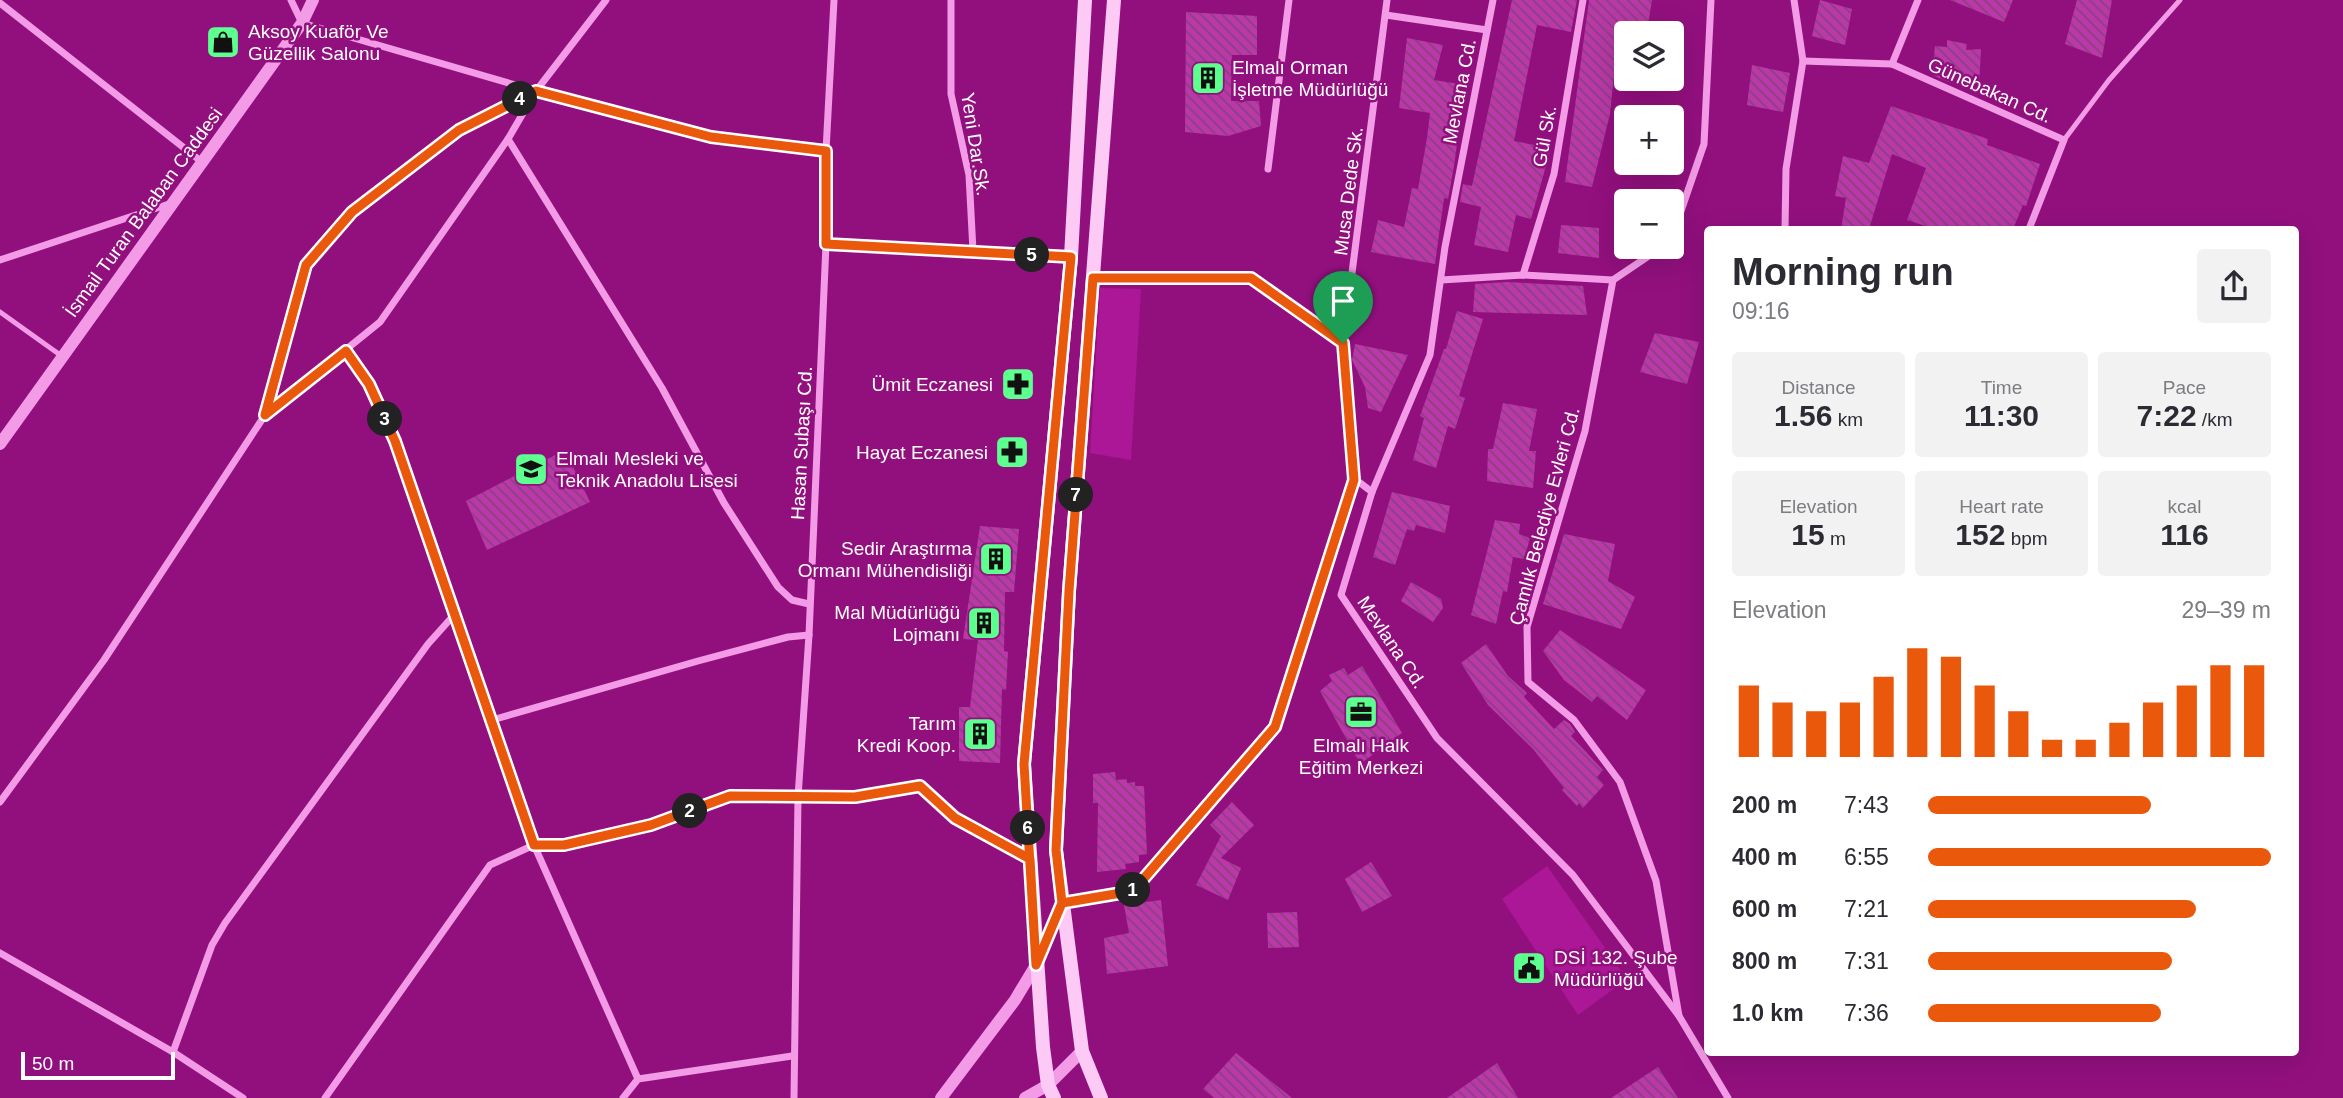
<!DOCTYPE html>
<meta charset="utf-8">
<style>
:root{--surface:#fff;--page:#f2f2f3;--text:#2b2b33;--muted:#7c7c81;--accent:#ea580c}
body{margin:0;font-family:Arial,sans-serif;background:var(--page);color:var(--text);height:100vh;display:flex;flex-direction:column;font-size:26px;white-space:nowrap}
*{box-sizing:border-box;margin:0}
p{font-size:23px;color:var(--muted)}
.icon{flex:none;width:38px;height:38px;fill:none;stroke:currentColor;stroke-width:2;stroke-linecap:round;stroke-linejoin:round}
.map{position:relative;flex:1;overflow:hidden}
.side{position:absolute;left:1704px;top:226px;width:595px;height:830px;display:flex;flex-direction:column;background:var(--surface);border-radius:7px;box-shadow:0 7px 28px #0002}
.side>*{flex:none}
.fabs{position:absolute;left:1614px;top:21px;display:grid;gap:14px}
.fabs a{display:grid;place-items:center;width:70px;height:70px;border-radius:7px;background:var(--surface);box-shadow:0 7px 28px #0002;font-size:35px}
.scale{position:absolute;left:21px;bottom:18px;width:154px;box-sizing:border-box;padding-left:7px;border:4px solid #fff;border-top:0;font-size:19px;line-height:24px;white-space:nowrap;color:#fff;-webkit-text-stroke:5px #92107e;paint-order:stroke}
.pin{position:absolute;display:grid;place-items:center;width:60px;height:60px;color:#fff;margin:-72px -30px;border-radius:50% 50% 50% 0;rotate:-45deg;box-shadow:0 0 7px #0007}
.pin .icon{rotate:45deg}
.km{position:absolute;width:35px;height:35px;margin:-18px;border-radius:50%;background:#222;color:#fff;font-size:19px;line-height:35px;text-align:center}
.round{display:grid;place-items:center;flex:none;width:74px;height:74px;border-radius:7px;background:var(--page)}
.head{display:flex;align-items:center;justify-content:space-between;height:119px;padding:0 28px}
h1{font-size:38px;font-weight:600;line-height:52px}
.stats{display:grid;grid-template-columns:repeat(3,1fr);gap:10px;height:119px;padding:7px 28px}
.stats div{display:grid;align-content:center;border-radius:7px;background:var(--page);text-align:center}
.stats b{font-size:30px;font-weight:600}
.stats small{font-size:19px;font-weight:400}
.stats p{font-size:19px}
.chart{height:196px;padding:14px 28px}
.chart p{display:flex;justify-content:space-between}
.chart svg{width:100%;height:126px;margin-top:7px;stroke:var(--accent);stroke-width:6}
ul{padding:0 28px;list-style:none;font-size:23px}
li{display:grid;grid-template-columns:112px 84px 1fr;align-items:center;height:52px}
li i{height:18px;border-radius:9px;background:var(--accent)}
.map>svg:first-child{display:block}
.green{fill:#ac1797}
.building{fill:url(#building-back-hatch)}
.lines{fill:none;stroke-linecap:round;stroke-linejoin:round}
.service{stroke:#f39be7;stroke-width:5}
.minor{stroke:#f39be7;stroke-width:7}
.tertiary{stroke:#f39be7;stroke-width:12}
.secondary{stroke:#fdcaf5;stroke-width:14}
.route-casing{stroke:#fff;stroke-width:14}
.route{stroke:#ea580c;stroke-width:9}
.labels{text-anchor:middle;stroke-width:5;stroke-linejoin:round;paint-order:stroke}
.poi-label{font-size:19px;fill:#fff;stroke:#92107e;text-anchor:end}
.street-label{font-size:19px;fill:#fff;stroke:#92107e}
</style>
<div class="map">
<svg width="2343" height="1098" viewBox="0 0 2343 1098">
<defs>
<pattern id="building-back-hatch" width="6" height="6" patternUnits="userSpaceOnUse" patternTransform="scale(1.75)"><rect width="6" height="6" fill="#ba38a8"/><path d="M-1 5l2 2M0 0l6 6M5-1l2 2" fill="none" stroke="#88417f"/></pattern>
</defs>
<rect width="100%" height="100%" fill="#92107e"/>
<g class="green">
<polygon points="1100,288 1141,289 1131,460 1090,453"/>
<polygon points="1547,866 1627,979 1578,1015 1502,899"/>
</g>
<g class="building">
<polygon points="1512,0 1577,0 1571,32 1537,25 1514,141 1551,148 1531,219 1516,215 1508,252 1474,245 1481,207 1460,202 1463,184 1472,186"/>
<polygon points="1589,0 1652,0 1647,31 1619,26 1610,114 1592,187 1565,182"/>
<polygon points="1820,0 1852,9 1845,45 1812,36"/>
<polygon points="1950,0 2013,0 2004,22"/>
<polygon points="2077,0 2112,0 2102,58 2065,44"/>
<polygon points="1186,12 1257,16 1257,55 1232,55 1231,101 1259,101 1261,126 1228,136 1185,132"/>
<polygon points="1407,38 1443,45 1434,80 1465,85 1454,166 1448,199 1444,198 1435,264 1371,252 1378,220 1404,227 1412,188 1418,189 1427,138 1430,113 1399,108"/>
<polygon points="1947,40 1967,44 1966,50 1981,49 1979,87 1951,83 1932,75 1935,46 1947,47"/>
<polygon points="1752,65 1790,73 1783,112 1747,105"/>
<polygon points="1891,106 1988,139 1987,145 2040,164 2026,206 2023,205 2013,229 1935,229 1907,220 1926,168 1892,154 1869,229 1841,229 1846,198 1835,196 1843,156 1869,163"/>
<polygon points="1561,225 1599,228 1599,258 1558,253"/>
<polygon points="1507,282 1583,286 1587,315 1473,312 1475,284"/>
<polygon points="1457,311 1483,319 1459,396 1465,398 1455,429 1448,426 1436,468 1413,460 1424,418 1420,416 1444,349 1446,349"/>
<polygon points="1655,333 1699,342 1687,384 1640,372"/>
<polygon points="1355,344 1408,355 1381,412 1368,408 1365,387 1352,360"/>
<polygon points="1503,403 1537,409 1529,451 1536,451 1533,488 1487,481 1488,449 1493,449"/>
<polygon points="565,450 590,502 487,550 466,501"/>
<polygon points="1392,492 1450,506 1445,533 1416,525 1414,531 1407,529 1395,565 1373,557"/>
<polygon points="1495,520 1520,524 1519,534 1530,538 1524,559 1513,557 1507,592 1503,591 1496,624 1471,615"/>
<polygon points="980,526 1019,529 1014,592 1005,592 1004,651 1008,652 1006,690 1002,689 1000,763 959,761 959,707 970,707 978,640 963,639"/>
<polygon points="1564,534 1615,544 1608,581 1635,597 1621,629 1543,604"/>
<polygon points="1411,582 1441,599 1443,608 1433,622 1401,601"/>
<polygon points="1560,630 1646,690 1627,720 1597,696 1592,702 1564,680 1543,651"/>
<polygon points="1486,644 1508,676 1527,693 1524,697 1554,729 1564,720 1570,724 1575,732 1571,736 1603,770 1597,777 1604,785 1583,808 1579,803 1577,806 1562,790 1564,788 1533,749 1488,705 1461,663"/>
<polygon points="1362,666 1402,733 1360,764 1320,691 1332,681 1329,675 1344,668 1348,675"/>
<polygon points="1115,772 1116,780 1127,779 1127,783 1135,782 1135,786 1144,786 1147,854 1139,855 1139,862 1125,864 1126,869 1097,872 1098,803 1093,803 1093,774"/>
<polygon points="1232,802 1254,825 1221,858 1241,868 1228,900 1196,885 1221,836 1210,825"/>
<polygon points="1371,862 1392,896 1362,912 1345,879"/>
<polygon points="1161,900 1168,966 1107,974 1104,938 1129,933 1124,905"/>
<polygon points="1297,912 1299,947 1268,948 1267,913"/>
<polygon points="1236,1053 1292,1098 1214,1098 1203,1089"/>
<polygon points="1497,1063 1518,1098 1447,1098"/>
<polygon points="1658,1067 1678,1098 1611,1098"/>
</g>
<g class="lines">
<g class="service">
<polyline points="2064,140 2109,80 2180,0"/>
<polyline points="0,312 63,357"/>
</g>
<g class="minor">
<polyline points="291,0 302,23 536,91 711,137 826,151"/>
<polyline points="951,0 951,94 969,175 973,251"/>
<polyline points="1493,0 1445,247 1430,355 1372,492 1341,595 1437,738 1573,875 1679,1016"/>
<polyline points="0,3 202,162"/>
<polyline points="1386,15 1487,30"/>
<polyline points="1803,61 1892,64 1918,0"/>
<polyline points="1892,64 2064,140 2029,229"/>
<polyline points="508,139 662,388 724,503 778,587 792,600 809,604"/>
<polyline points="1268,169 1289,0"/>
<polyline points="1785,229 1786,169 1803,61 1794,0"/>
<polyline points="1671,240 1704,144 1711,0"/>
<polyline points="826,244 1070,257"/>
<polyline points="1662,247 1613,280 1585,431 1527,627 1528,682 1574,720 1620,782 1656,881 1679,1016 1728,1098"/>
<polyline points="0,260 169,204"/>
<polyline points="1523,275 1554,174 1583,0"/>
<polyline points="1441,280 1523,275 1613,280"/>
<polyline points="1343,343 1387,0"/>
<polyline points="346,350 369,384 395,441 534,845 638,1079"/>
<polyline points="265,415 306,265 352,212 459,130 535,91"/>
<polyline points="1355,479 1372,492"/>
<polyline points="492,720 698,661 788,637 809,635"/>
<polyline points="0,802 104,660 265,415 380,322 508,139 536,91 606,0"/>
<polyline points="0,953 173,1052 243,1098"/>
<polyline points="1041,953 1062,903 1133,891 1275,727 1355,479 1343,343 1251,278 1093,278"/>
<polyline points="173,1052 212,945 225,923 428,644 454,615"/>
<polyline points="325,1098 490,865 534,845 563,845 651,825 730,795 855,797 920,786 955,819 1029,858"/>
<polyline points="623,1098 638,1079 792,1056"/>
<polyline points="794,1098 798,797 809,635 826,244 826,151 834,0"/>
</g>
<g class="tertiary">
<polyline points="0,444 302,23 313,0"/>
<polyline points="941,1098 1015,1000 1036,965"/>
<polyline points="1025,1098 1048,1085 1082,1051"/>
</g>
<g class="secondary">
<polyline points="1054,1098 1048,1085 1043,1047 1024,764 1071,257 1085,0"/>
<polyline points="1101,1098 1082,1051 1056,850 1069,591 1114,0"/>
</g>
</g>
<g class="lines">
<g class="route-casing">
<polyline id="route" points="1343,343 1354,480 1275,727 1133,891 1062,903 1036,965 1030,859 955,818 920,786 855,797 730,796 651,825 564,845 534,845 395,441 369,384 346,351 265,415 306,265 352,212 459,130 536,91 711,137 826,151 826,244 1071,257 1024,764 1036,965 1062,903 1056,850 1069,591 1093,278 1251,278 1343,343"/>
</g>
<use href="#route" class="route"/>
</g>
<defs>
<g id="shop-square" transform="scale(1.75)"><rect x="-9" y="-9" width="18" height="18" rx="4" fill="#5dff8e" stroke="#92107e"/><path d="M-5-2.5h2.3a2.7 3.5 0 0 1 5.4 0H5L5.5 6h-11ZM-1.5-2.5h3a1.5 2.3 0 0 0-3 0Z" fill="#111"/></g>
<g id="building-square" transform="scale(1.75)"><rect x="-9" y="-9" width="18" height="18" rx="4" fill="#5dff8e" stroke="#92107e"/><path d="M-4-6H4V6H1V3H-1V6H-4ZM-2.5-4.3h1.7v1.8h-1.7ZM.8-4.3h1.7v1.8H.8ZM-2.5-1h1.7V.8h-1.7ZM.8-1h1.7V.8H.8Z" fill="#111"/></g>
<g id="pharmacy-square" transform="scale(1.75)"><rect x="-9" y="-9" width="18" height="18" rx="4" fill="#5dff8e" stroke="#92107e"/><path d="M-2-6h4v4h4v4h-4v4h-4v-4h-4v-4h4Z" fill="#111"/></g>
<g id="school-square" transform="scale(1.75)"><rect x="-9" y="-9" width="18" height="18" rx="4" fill="#5dff8e" stroke="#92107e"/><path d="M0-5L7-2L0 1L-7-2ZM-4 1L0 2.5L4 1V4Q0 6-4 4Z" fill="#111"/></g>
<g id="office-square" transform="scale(1.75)"><rect x="-9" y="-9" width="18" height="18" rx="4" fill="#5dff8e" stroke="#92107e"/><path d="M-6-3h4V-5.5h4V-3h4V5H-6ZM-1-4.5V-3h2v-1.5ZM-6 0V1H6V0Z" fill="#111"/></g>
<g id="civic-square" transform="scale(1.75)"><rect x="-9" y="-9" width="18" height="18" rx="4" fill="#5dff8e" stroke="#92107e"/><path d="M-.6-6.5H3V-4.5H.6V-3L4-1V1h2V6H-6V1h2V-1L-.6-3ZM-1.2 2.5V6h2.4V2.5Z" fill="#111"/></g>
</defs>
<g fill-rule="evenodd">
<use href="#shop-square" x="223" y="42"/>
<use href="#building-square" x="1208" y="78"/>
<use href="#pharmacy-square" x="1018" y="384"/>
<use href="#pharmacy-square" x="1012" y="452"/>
<use href="#school-square" x="531" y="469"/>
<use href="#building-square" x="996" y="559"/>
<use href="#building-square" x="984" y="623"/>
<use href="#office-square" x="1361" y="712"/>
<use href="#building-square" x="980" y="734"/>
<use href="#civic-square" x="1529" y="968"/>
</g>
<g class="labels">
<g class="poi-label">
<text x="248" y="38" text-anchor="start">Aksoy Kuaför Ve<tspan x="248" dy="22">Güzellik Salonu</tspan></text>
<text x="1232" y="74" text-anchor="start">Elmalı Orman<tspan x="1232" dy="22">İşletme Müdürlüğü</tspan></text>
<text x="993" y="391">Ümit Eczanesi</text>
<text x="988" y="459">Hayat Eczanesi</text>
<text x="556" y="465" text-anchor="start">Elmalı Mesleki ve<tspan x="556" dy="22">Teknik Anadolu Lisesi</tspan></text>
<text x="972" y="555">Sedir Araştırma<tspan x="972" dy="22">Ormanı Mühendisliği</tspan></text>
<text x="960" y="619">Mal Müdürlüğü<tspan x="960" dy="22">Lojmanı</tspan></text>
<text x="956" y="730">Tarım<tspan x="956" dy="22">Kredi Koop.</tspan></text>
<text x="1361" y="752" text-anchor="middle">Elmalı Halk<tspan x="1361" dy="22">Eğitim Merkezi</tspan></text>
<text x="1554" y="964" text-anchor="start">DSİ 132. Şube<tspan x="1554" dy="22">Müdürlüğü</tspan></text>
</g>
<g class="street-label">
<text transform="translate(1990 90) rotate(24)" y="7">Günebakan Cd.</text>
<text transform="translate(1459 91) rotate(-79)" y="7">Mevlana Cd.</text>
<text transform="translate(1544 136) rotate(-80)" y="7">Gül Sk.</text>
<text transform="translate(976 144) rotate(81)" y="7">Yeni Dar.Sk.</text>
<text transform="translate(1348 191) rotate(-83)" y="7">Musa Dede Sk.</text>
<text transform="translate(143 212) rotate(-54)" y="7">İsmail Turan Balaban Caddesi</text>
<text transform="translate(801 443) rotate(-87)" y="7">Hasan Subaşı Cd.</text>
<text transform="translate(1544 516) rotate(-75)" y="7">Çamlık Belediye Evleri Cd.</text>
<text transform="translate(1392 642) rotate(56)" y="7">Mevlana Cd.</text>
</g>
</g>
</svg>
<div class="fabs">
<a><svg class="icon" aria-label="layers" viewBox="0 0 24 24"><path d="M12 4l9 5-9 5-9-5zM3 14l9 5 9-5"/></svg></a>
<a>+</a>
<a>−</a>
</div>
<div class="scale">50 m</div>
<div class="pin" style="left:1343px;top:343px;background:#1e9e55"><svg class="icon" aria-label="arrive" viewBox="0 0 24 24"><path d="M6 21V4h12l-3 4 3 4H6"/></svg></div>
<b class="km" style="left:1133px;top:890px">1</b>
<b class="km" style="left:690px;top:811px">2</b>
<b class="km" style="left:385px;top:419px">3</b>
<b class="km" style="left:520px;top:99px">4</b>
<b class="km" style="left:1032px;top:255px">5</b>
<b class="km" style="left:1028px;top:828px">6</b>
<b class="km" style="left:1076px;top:495px">7</b>
<section class="side">
<div class="head"><div><h1>Morning run</h1><p>09:16</p></div><a class="round"><svg class="icon" aria-label="share" viewBox="0 0 24 24"><path d="M12 15V3M7 8l5-5 5 5M5 13v7h14v-7"/></svg></a></div>
<div class="stats">
<div><p>Distance</p><b>1.56<small> km</small></b></div>
<div><p>Time</p><b>11:30</b></div>
<div><p>Pace</p><b>7:22<small> /km</small></b></div>
</div>
<div class="stats">
<div><p>Elevation</p><b>15<small> m</small></b></div>
<div><p>Heart rate</p><b>152<small> bpm</small></b></div>
<div><p>kcal</p><b>116</b></div>
</div>
<div class="chart"><p><span>Elevation</span>29–39 m</p>
<svg viewBox="0 0 160 44" preserveAspectRatio="none"><path d="M5 44V19M15 44V25M25 44V28M35 44V25M45 44V16M55 44V6M65 44V9M75 44V19M85 44V28M95 44V38M105 44V38M115 44V32M125 44V25M135 44V19M145 44V12M155 44V12"/></svg>
</div>
<ul>
<li><b>200 m</b>7:43<i style="width:65%"></i></li>
<li><b>400 m</b>6:55<i style="width:100%"></i></li>
<li><b>600 m</b>7:21<i style="width:78%"></i></li>
<li><b>800 m</b>7:31<i style="width:71%"></i></li>
<li><b>1.0 km</b>7:36<i style="width:68%"></i></li>
</ul>
</section>
</div>
